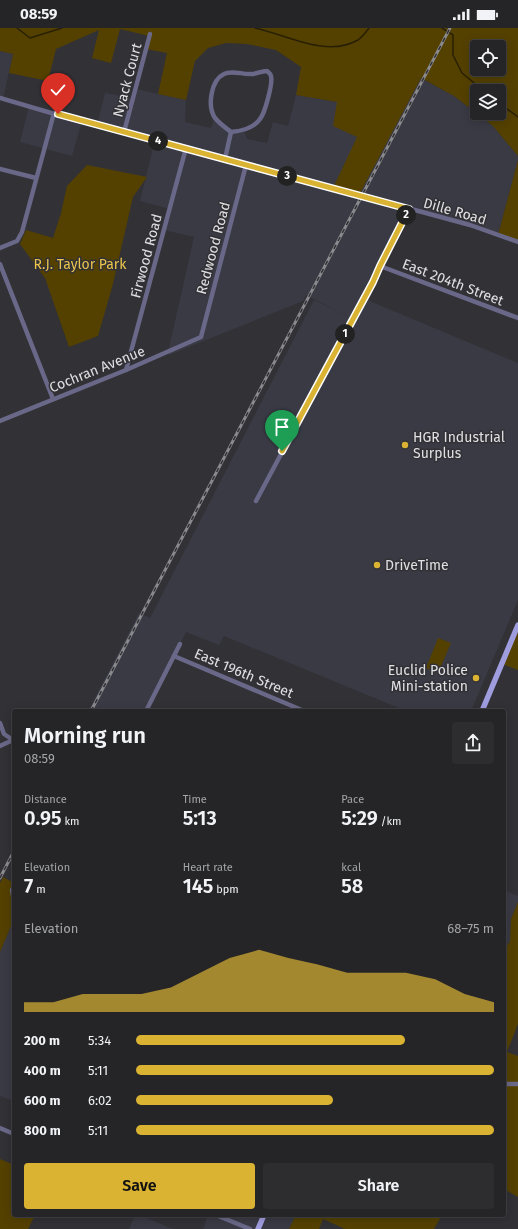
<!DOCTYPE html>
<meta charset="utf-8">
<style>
:root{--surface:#252528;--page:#2d2d30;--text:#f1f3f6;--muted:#a3a5a8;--line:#424245;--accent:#dab333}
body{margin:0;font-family:"Fira Sans",sans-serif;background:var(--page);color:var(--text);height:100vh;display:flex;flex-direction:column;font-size:15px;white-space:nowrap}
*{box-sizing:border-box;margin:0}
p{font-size:13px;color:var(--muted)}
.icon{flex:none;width:22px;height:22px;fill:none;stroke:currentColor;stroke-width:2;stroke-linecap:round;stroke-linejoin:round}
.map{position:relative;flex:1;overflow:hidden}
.details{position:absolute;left:12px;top:681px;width:494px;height:508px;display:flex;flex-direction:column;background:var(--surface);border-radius:4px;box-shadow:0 2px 10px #0003,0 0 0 1px var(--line)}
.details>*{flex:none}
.buttons{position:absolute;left:470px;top:12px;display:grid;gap:8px}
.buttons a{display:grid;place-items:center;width:36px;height:36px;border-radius:4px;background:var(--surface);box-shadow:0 2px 10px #0003,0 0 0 1px var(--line);font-size:20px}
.pin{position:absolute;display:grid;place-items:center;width:34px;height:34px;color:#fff;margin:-41px -17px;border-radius:50% 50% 50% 0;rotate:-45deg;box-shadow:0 0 4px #0007}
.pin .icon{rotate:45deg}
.km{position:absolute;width:20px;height:20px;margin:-10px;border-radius:50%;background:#222;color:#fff;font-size:11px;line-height:20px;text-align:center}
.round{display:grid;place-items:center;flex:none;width:42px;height:42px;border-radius:4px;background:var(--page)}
.overview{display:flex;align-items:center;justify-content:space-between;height:68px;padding:0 12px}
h1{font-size:22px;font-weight:600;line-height:30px}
.figures{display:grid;grid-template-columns:repeat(3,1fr);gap:6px;height:68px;padding:4px 12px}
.figures div{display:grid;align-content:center}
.figures b{font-size:20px;font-weight:600}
.figures small{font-size:11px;font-weight:400}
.figures p{font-size:11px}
.chart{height:112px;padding:8px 12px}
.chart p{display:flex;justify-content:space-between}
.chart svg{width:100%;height:72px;margin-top:4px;fill:var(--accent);opacity:.7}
.button{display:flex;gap:8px;margin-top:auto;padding:8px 12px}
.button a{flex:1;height:46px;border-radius:4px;background:var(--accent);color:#111;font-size:16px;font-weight:600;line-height:46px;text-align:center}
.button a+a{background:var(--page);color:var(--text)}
ul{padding:0 12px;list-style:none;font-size:13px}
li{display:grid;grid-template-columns:64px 48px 1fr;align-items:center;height:30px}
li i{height:10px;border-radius:5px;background:var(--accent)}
.status{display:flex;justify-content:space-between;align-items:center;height:28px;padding:0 20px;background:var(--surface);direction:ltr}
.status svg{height:11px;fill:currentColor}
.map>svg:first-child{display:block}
.built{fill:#3a3a45}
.green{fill:#544100;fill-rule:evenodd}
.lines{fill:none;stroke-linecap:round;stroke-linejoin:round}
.stream{stroke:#292004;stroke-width:1.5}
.minor{stroke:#696888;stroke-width:4.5}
.major{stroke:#a09ddf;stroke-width:5.5}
.rail-casing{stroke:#8a8a8e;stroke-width:3}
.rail{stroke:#313136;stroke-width:1.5;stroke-dasharray:4.5;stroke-linecap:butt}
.route-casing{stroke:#fff;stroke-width:8}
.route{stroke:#dab333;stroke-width:5}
.poi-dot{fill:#dab333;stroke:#313136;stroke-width:1.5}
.labels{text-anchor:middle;stroke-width:3;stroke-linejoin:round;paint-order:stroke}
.street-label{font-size:14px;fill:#e0e0e3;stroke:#313136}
.park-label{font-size:14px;fill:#ebc44b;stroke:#313136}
.poi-label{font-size:14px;fill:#e0e0e3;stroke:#313136;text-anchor:start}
</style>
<div class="status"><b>08:59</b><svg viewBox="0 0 49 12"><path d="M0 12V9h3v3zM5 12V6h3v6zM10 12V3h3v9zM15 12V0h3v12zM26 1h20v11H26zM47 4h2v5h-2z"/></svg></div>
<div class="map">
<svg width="518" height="1201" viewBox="0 0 518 1201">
<rect width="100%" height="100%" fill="#313136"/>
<g class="built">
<polygon points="0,23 13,26 3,71 0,70"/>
<polygon points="420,50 454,68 493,98 518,128 518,132 498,207 409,181 365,269 372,274 518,335 518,572 471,683 406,683 224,608 219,617 186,604 146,683 88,683 139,585 150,590 314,272 349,289 306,267 303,273 169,327 168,324 194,209 164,202 170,181 140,173 155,112 97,97 105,65 133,70 136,61 186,72 185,94 211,100 215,89 231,104 244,102 247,111 267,115 273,94 288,98 296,67 337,74"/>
<polygon points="29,78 82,93 72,128 20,114"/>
<polygon points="504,862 518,868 518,874 511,891 510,913 504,923"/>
<polygon points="14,891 14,1073 0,1068 0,924"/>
<polygon points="135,1187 139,1187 173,1201 129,1201"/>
<polygon points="208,1187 296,1187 289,1201 203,1201"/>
</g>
<g class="green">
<path d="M0,0H518V128L493,98L454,68L421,50L359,167L333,160L357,109L333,98L337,74L296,67L301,39L276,22L247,16L226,15L208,20L195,33L186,72L158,66L167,25L146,21L149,8L120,1L111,35L92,30L99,2L56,21L48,53L9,45L13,26L0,23ZM477,19H499V41H477ZM477,63H499V85H477Z"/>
<polygon points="518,132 518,214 498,207"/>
<polygon points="87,137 147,149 133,169 113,256 98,308 69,319 45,250 20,216 26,202 53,210 61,185 67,158"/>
<polygon points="518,597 518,642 502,636"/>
<polygon points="438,610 451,615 438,645 426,640"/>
<polygon points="3,849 14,855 14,891 0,924 0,855"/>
<polygon points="518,874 518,996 507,1024 518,1028 518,1169 504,1161 504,923 510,913 511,891"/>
<polygon points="0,1131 14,1137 14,1187 35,1187 28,1201 0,1201"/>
<polygon points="296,1187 442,1187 434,1201 345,1201 323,1191 319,1201 289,1201"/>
</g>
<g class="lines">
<g class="stream">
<polyline points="17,0 30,10 62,0"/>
<path d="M255,0C288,7 326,30 358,12C362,9 366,4 369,0"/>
<polyline points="442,0 453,7 453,27 462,45 484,63"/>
<polyline points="499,75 518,89"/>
</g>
<g class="minor">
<polyline points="0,70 75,92 146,109 470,197 518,214"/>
<polyline points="124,104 150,6"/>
<path d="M225,131L231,104C241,103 254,100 260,91C265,85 273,55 271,48C270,45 269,45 267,43C260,43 255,47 249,46C241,46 231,42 224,46C211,52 207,78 215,90C220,96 226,100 231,104"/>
<polyline points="0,141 36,150"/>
<polyline points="0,220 17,213 22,204 54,85"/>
<polyline points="0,236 53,371"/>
<polyline points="380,238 518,290"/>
<polyline points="126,342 186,120"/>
<polyline points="0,393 126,342 201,309 246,137"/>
<polyline points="256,473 373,254 380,238 409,181"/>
<polyline points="174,628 304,683"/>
<polyline points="146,683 180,616"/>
<polyline points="0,695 4,706 13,712 0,718"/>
<polyline points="14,859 12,862 14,872"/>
<polyline points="504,1056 518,1056"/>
<polyline points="0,1100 14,1106"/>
<polyline points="216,1187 250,1201"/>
</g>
<g class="major">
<polyline points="482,683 518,597"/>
<polyline points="258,1201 264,1187"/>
</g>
<g class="rail-casing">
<g id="rail">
<polyline points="91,683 450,0"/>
<polyline points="0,850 14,823"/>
</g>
</g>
<use href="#rail" class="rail"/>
</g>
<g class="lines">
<g class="route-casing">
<polyline id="route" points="58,86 409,181 380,238 373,254 282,423"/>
</g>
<use href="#route" class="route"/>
</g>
<g class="poi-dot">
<circle cx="405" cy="417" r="4"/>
<circle cx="377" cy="537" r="4"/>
<circle cx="476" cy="650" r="4"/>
</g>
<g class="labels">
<g class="street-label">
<text transform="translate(127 52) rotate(-75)" y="5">Nyack Court</text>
<text transform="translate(455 183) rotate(16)" y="5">Dille Road</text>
<text transform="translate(213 220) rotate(-75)" y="5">Redwood Road</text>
<text transform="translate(146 228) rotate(-75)" y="5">Firwood Road</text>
<text transform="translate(453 254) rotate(21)" y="5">East 204th Street</text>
<text transform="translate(97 341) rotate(-22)" y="5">Cochran Avenue</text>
<text transform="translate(244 645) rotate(23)" y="5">East 196th Street</text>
</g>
<g class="park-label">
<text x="80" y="241">R.J. Taylor Park</text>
</g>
<g class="poi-label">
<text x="413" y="414">HGR Industrial<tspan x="413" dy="16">Surplus</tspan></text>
<text x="385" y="542">DriveTime</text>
<text x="468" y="647" text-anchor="end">Euclid Police<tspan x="468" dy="16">Mini-station</tspan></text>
</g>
</g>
</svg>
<div class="buttons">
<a><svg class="icon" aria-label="locate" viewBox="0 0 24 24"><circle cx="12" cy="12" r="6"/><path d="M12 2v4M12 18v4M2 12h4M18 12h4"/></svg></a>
<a><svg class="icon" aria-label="layers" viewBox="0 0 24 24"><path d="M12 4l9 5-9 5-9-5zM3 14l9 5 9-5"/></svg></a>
</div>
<div class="pin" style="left:282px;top:423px;background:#1e9e55"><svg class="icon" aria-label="arrive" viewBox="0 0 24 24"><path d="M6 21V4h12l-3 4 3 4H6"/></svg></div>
<div class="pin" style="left:58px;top:86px;background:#d93025"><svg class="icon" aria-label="check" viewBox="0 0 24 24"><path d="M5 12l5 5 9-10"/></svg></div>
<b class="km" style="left:345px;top:306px">1</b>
<b class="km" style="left:406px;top:187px">2</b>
<b class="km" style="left:287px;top:148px">3</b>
<b class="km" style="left:158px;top:113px">4</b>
<section class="details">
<div class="overview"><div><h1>Morning run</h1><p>08:59</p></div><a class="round"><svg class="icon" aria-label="share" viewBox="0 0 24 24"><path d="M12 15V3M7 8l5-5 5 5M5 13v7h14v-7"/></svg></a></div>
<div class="figures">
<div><p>Distance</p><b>0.95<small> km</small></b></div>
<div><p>Time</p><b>5:13</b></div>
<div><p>Pace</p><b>5:29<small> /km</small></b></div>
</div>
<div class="figures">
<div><p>Elevation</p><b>7<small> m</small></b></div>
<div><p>Heart rate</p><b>145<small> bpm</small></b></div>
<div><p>kcal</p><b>58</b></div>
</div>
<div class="chart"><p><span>Elevation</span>68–75 m</p>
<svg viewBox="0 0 160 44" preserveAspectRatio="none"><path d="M0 44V38L10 38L20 33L30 33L40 33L50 29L60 20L70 11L80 6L90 11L100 15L110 20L120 20L130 20L140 24L150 33L160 38V44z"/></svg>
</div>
<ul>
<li><b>200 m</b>5:34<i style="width:75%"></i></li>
<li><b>400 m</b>5:11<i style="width:100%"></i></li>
<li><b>600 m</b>6:02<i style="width:55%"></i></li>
<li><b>800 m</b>5:11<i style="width:100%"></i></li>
</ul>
<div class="button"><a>Save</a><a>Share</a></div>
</section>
</div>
